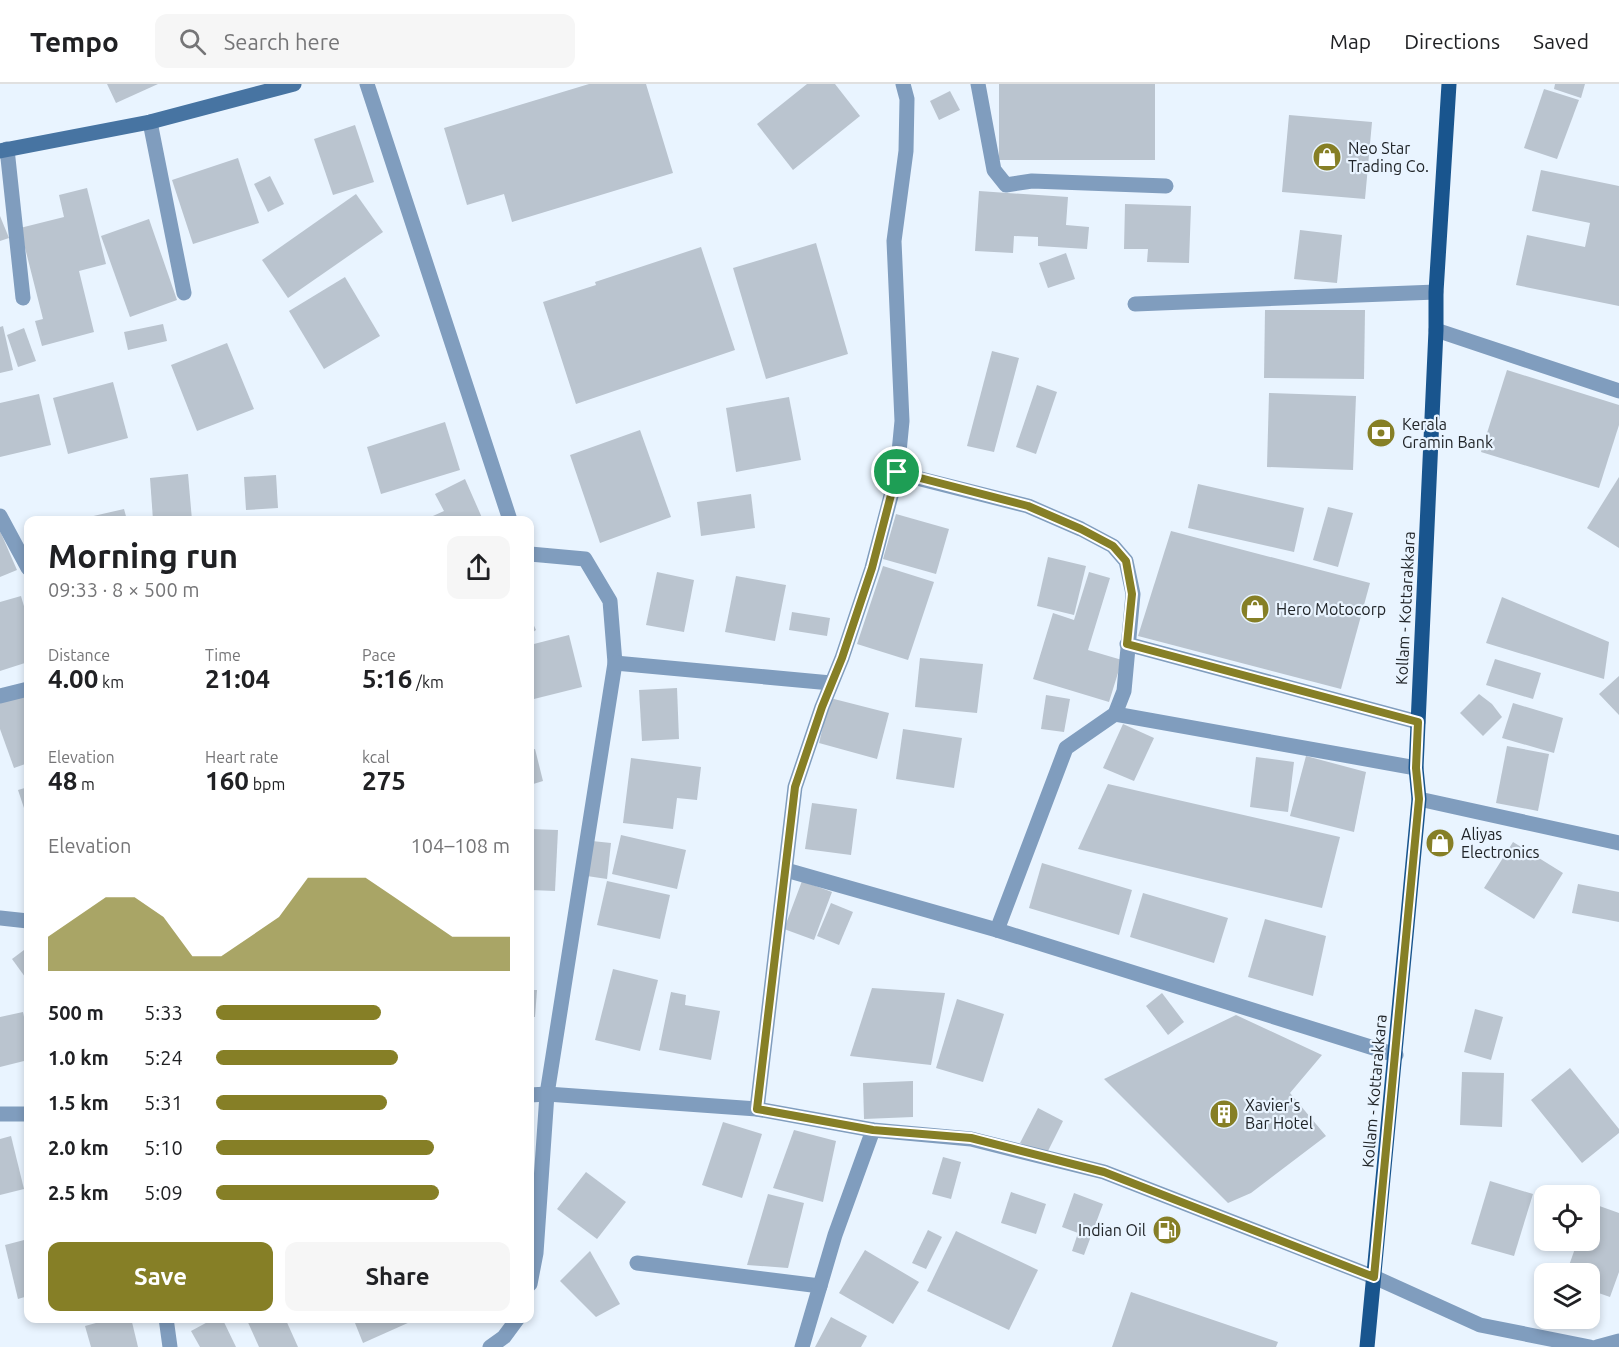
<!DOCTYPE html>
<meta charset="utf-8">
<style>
:root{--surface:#fff;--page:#f6f6f6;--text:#202124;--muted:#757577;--line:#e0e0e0;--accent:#867f26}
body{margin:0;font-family:Ubuntu,sans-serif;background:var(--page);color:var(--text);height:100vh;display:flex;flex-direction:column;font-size:22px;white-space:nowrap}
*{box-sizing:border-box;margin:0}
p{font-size:20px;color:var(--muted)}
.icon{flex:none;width:33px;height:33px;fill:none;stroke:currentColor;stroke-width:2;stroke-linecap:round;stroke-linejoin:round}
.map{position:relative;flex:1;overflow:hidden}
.details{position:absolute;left:24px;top:432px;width:510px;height:807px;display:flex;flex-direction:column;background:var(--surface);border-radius:12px;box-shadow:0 3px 9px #0003}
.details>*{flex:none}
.controls{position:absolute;left:1534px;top:1101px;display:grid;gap:12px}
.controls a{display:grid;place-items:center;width:66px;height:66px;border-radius:12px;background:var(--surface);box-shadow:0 3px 9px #0003;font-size:30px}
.pin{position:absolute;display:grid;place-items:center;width:51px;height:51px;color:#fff;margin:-26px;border:3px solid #fff;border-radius:50%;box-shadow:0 2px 6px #0007}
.round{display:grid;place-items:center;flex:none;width:63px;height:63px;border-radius:12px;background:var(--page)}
.head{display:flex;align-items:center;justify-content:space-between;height:102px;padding:0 24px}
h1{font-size:33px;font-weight:700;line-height:45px}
.figures{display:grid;grid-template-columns:repeat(3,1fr);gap:9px;height:102px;padding:6px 24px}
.figures div{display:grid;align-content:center}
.figures b{font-size:26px;font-weight:700}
.figures small{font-size:16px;font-weight:400}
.figures p{font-size:16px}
.chart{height:168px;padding:12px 24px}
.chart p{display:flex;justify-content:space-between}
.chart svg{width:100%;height:108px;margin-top:6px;fill:var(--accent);opacity:.7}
.button{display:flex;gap:12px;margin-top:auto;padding:12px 24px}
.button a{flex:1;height:69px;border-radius:12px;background:var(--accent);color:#fff;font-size:24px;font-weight:700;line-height:69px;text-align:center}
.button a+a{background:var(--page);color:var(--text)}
ul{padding:0 24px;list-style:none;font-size:20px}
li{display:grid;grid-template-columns:96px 72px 1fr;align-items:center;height:45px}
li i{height:15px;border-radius:8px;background:var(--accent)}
header{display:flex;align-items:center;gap:36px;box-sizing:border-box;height:84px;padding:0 30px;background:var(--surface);border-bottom:2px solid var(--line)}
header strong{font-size:28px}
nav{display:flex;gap:33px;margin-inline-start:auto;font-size:21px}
.search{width:420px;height:54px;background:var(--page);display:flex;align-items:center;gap:15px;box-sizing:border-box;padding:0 21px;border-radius:12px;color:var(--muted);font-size:22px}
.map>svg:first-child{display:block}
.building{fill:#bac4cf}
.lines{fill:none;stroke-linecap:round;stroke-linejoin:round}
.lane{stroke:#809dbe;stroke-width:15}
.street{stroke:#809dbe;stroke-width:15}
.secondary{stroke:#4774a2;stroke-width:15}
.primary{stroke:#19558e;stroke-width:15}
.route-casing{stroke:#fff;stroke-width:12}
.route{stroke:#867f26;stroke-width:8}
.labels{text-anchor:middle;stroke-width:4.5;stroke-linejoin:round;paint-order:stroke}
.poi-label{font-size:16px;fill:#212529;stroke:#e9f4ff;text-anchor:start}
.street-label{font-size:16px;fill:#212529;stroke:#e9f4ff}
</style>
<header>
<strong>Tempo</strong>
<div class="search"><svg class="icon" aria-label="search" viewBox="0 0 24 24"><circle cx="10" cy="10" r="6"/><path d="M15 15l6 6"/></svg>Search here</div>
<nav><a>Map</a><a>Directions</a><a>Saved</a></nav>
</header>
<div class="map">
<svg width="1619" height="1263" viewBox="0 0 1619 1263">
<rect width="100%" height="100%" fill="#e9f4ff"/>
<g class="building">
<polygon points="107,0 158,0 116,19"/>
<polygon points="589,0 646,0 673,89 512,138 504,110 467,121 444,44"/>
<polygon points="807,0 835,0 860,32 793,86 757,40"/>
<rect x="999" y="0" width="156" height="76"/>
<polygon points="1555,0 1585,0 1581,14 1554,5"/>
<polygon points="1544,5 1579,16 1557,75 1524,64"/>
<polygon points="950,7 960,26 939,36 930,17"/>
<polygon points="1289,31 1372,38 1365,115 1282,108"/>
<polygon points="355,41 374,98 333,111 314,55"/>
<polygon points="238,74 259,139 193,160 172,96"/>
<polygon points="1541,86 1619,102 1619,222 1516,201 1527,151 1585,163 1590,139 1532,127"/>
<polygon points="270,92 284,120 268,128 254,100"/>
<polygon points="87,104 106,180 79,187 94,248 42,262 35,237 43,235 20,144 64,133 59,111"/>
<polygon points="979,107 1068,113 1066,141 1089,143 1087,165 1038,162 1038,153 1014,152 1013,169 975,167"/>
<polygon points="356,110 383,148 288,214 262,176"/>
<polygon points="1125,120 1191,122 1189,179 1147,178 1148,165 1124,165"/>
<polygon points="0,132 9,154 0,157"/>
<polygon points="149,135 177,216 130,233 101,152"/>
<polygon points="1300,146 1342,151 1337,199 1294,195"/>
<polygon points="816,159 848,270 766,295 733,184"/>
<polygon points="701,163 735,266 576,320 543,218 596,201 595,198"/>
<polygon points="1066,169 1075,195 1048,204 1039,179"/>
<polygon points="345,193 380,252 324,285 289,227"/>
<polygon points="1265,226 1365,226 1364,295 1264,294"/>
<polygon points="163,240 167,257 128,266 124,248"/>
<polygon points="3,242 13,286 0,289 0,243"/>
<polygon points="24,244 36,277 18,283 7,251"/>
<polygon points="227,259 254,325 197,347 171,281"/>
<polygon points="992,267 1019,274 994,368 967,362"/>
<polygon points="1507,286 1619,321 1619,341 1599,404 1481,368"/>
<polygon points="113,298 128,354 68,370 53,314"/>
<polygon points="1037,301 1057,308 1036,370 1016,363"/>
<polygon points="1269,309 1356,312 1353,386 1267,383"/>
<polygon points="39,310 51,361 0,373 0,319"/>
<polygon points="789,313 801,376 736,388 726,324"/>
<polygon points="445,338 460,386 381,410 367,363"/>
<polygon points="640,346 671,433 600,459 570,371"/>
<polygon points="188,390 192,436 153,436 150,394"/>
<polygon points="276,391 278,424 246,426 244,393"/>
<polygon points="1619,393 1619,464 1587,444"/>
<polygon points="465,395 483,436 424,436 444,427 435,410"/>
<polygon points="1198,400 1304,424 1294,468 1188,444"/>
<polygon points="751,410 755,444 701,452 697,418"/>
<polygon points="1328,423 1353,429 1338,483 1313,476"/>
<polygon points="124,425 127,436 76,436"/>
<polygon points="896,430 949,445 936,490 883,475"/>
<polygon points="0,447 17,486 0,493"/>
<polygon points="1171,447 1370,499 1341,605 1138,552"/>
<polygon points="1048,473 1086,482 1074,531 1037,522"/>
<polygon points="883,482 934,498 908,576 857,560"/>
<polygon points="657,488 694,496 684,548 646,541"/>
<polygon points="1089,488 1110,494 1088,566 1122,576 1109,618 1033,595 1053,529 1074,536"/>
<polygon points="736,492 786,501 775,557 725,548"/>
<polygon points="21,512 28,536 28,578 0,587 0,518"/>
<polygon points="1502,513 1609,558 1604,595 1486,559"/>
<polygon points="792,528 830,534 827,552 789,546"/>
<polygon points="530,533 536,546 530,550"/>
<polygon points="569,551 582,603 530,616 530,561"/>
<polygon points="920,574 983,580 977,629 915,623"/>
<polygon points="1495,575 1541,589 1533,615 1486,601"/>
<polygon points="1619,592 1619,631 1599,610"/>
<polygon points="677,604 679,655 642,657 639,606"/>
<polygon points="28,608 28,679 14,684 0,645 0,618"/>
<polygon points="1479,610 1492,620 1502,633 1483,652 1460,629"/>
<polygon points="1046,611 1070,615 1064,648 1041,645"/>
<polygon points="830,614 889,629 877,675 819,659"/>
<polygon points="1513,619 1563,634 1554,669 1502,654"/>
<polygon points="1123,640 1154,654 1134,697 1103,684"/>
<polygon points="903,645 962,654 954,704 896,695"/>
<polygon points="1507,662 1549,670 1538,727 1496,719"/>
<polygon points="535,665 543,697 530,701 530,666"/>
<polygon points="1306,672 1366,688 1354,748 1290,732"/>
<polygon points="1256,673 1294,678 1288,728 1250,723"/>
<polygon points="631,674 701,683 697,716 677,714 673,745 623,739"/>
<polygon points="1108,700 1340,753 1322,824 1078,765"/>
<polygon points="28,703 28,736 18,706"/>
<polygon points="812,719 857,725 851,771 805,765"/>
<polygon points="530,745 558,746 555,807 530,806"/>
<polygon points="621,751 686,766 677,805 612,790"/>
<polygon points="592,757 611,759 607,795 587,792"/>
<polygon points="1513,758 1563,789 1534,835 1484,804"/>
<polygon points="1042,779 1132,806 1119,851 1029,824"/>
<polygon points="607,797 670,811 660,855 597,841"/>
<polygon points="802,797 832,808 814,856 784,845"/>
<polygon points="1578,800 1619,808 1619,838 1572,829"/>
<polygon points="1143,809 1228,834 1214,879 1130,853"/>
<polygon points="831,819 853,828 839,861 817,852"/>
<polygon points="1265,835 1326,852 1313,912 1248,893"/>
<polygon points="28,863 28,897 12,875"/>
<polygon points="613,885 658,896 640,967 595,956"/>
<polygon points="872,904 945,909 931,981 850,972"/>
<polygon points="530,906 537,906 535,933 530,933"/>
<polygon points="671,908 686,911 685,921 720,927 711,976 659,966"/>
<polygon points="1162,909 1184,938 1168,951 1146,922"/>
<polygon points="957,915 1004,930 983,998 936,984"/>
<polygon points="1475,925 1503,933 1491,976 1464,968"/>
<polygon points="23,928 28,952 28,976 0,983 0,933"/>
<polygon points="1236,931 1322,971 1290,1009 1326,1052 1251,1109 1228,1119 1104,995"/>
<polygon points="1570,984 1619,1045 1619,1049 1582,1079 1531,1016"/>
<polygon points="1462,988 1504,989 1502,1043 1460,1041"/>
<polygon points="913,997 913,1033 864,1035 863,999"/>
<polygon points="1038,1024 1063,1037 1046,1071 1020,1059"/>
<polygon points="723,1038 762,1050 742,1114 702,1101"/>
<polygon points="794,1046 836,1057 823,1118 773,1104"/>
<polygon points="11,1052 24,1105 0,1111 0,1055"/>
<polygon points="943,1073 961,1078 951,1115 932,1110"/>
<polygon points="586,1088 626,1118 597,1155 557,1125"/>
<polygon points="1490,1097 1533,1110 1514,1172 1471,1160"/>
<polygon points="1011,1108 1046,1120 1036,1150 1001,1139"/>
<polygon points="1074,1109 1103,1120 1084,1171 1072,1167 1078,1149 1062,1143"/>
<polygon points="768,1110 804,1119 788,1184 747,1181"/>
<polygon points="1591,1119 1619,1129 1619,1188 1610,1213 1590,1206 1590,1190 1566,1190 1578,1156 1590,1156"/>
<polygon points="928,1146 942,1153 926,1185 912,1179"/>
<polygon points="956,1147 1038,1186 1009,1246 927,1207"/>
<polygon points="28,1155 28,1212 18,1215 5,1161"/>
<polygon points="865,1166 919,1198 893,1240 839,1209"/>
<polygon points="590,1167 620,1220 596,1233 560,1197"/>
<polygon points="1131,1208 1278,1258 1276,1263 1112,1263"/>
<polygon points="831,1233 867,1252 861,1263 815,1263"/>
<polygon points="114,1234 131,1234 138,1263 91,1263 85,1242"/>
<polygon points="215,1234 222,1234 236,1263 200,1263 191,1247"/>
<polygon points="246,1234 285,1234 298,1263 259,1263"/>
<polygon points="353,1234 419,1234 363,1259"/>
</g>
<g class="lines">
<polyline class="lane" points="978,0 994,86 1006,101 1032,97 1166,102"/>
<g class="street">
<polyline points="367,0 510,436"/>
<polyline points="150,38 184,209"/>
<polyline points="7,65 23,214"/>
<polyline points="1135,220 1436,208"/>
<polyline points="1436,246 1619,307"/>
<polyline points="897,389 1028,422 1081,445 1113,462 1126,477 1133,510 1124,607 1115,630 1066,664 997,846"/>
<polyline points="0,432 28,484"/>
<polyline points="530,470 585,475 610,517 615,579 547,1010 536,1169 530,1200"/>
<polyline points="1127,560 1418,638"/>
<polyline points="615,579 831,599"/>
<polyline points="0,612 28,605"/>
<polyline points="1115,630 1416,684"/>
<polyline points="1419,715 1619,759"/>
<polyline points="786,786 997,846 1396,971"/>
<polyline points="0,834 28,837"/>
<polyline points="530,1011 547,1010 757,1025 873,1046 971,1055 1104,1088 1374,1193 1480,1241 1590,1263"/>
<polyline points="757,1025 795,703 822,623 842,574 872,484 897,389 902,337 894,157 906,67 907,15 903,0"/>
<polyline points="0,1030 28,1030"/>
<polyline points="637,1179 820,1202"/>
<polyline points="166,1234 170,1263"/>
<polyline points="490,1263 504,1253 518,1234"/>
<polyline points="802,1263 835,1151 873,1046"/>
<polyline points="1597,1263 1619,1257"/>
</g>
<polyline class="secondary" points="0,67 150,38 294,0"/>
<polyline class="primary" points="1367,1263 1419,715 1416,684 1436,246 1436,208 1449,0"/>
</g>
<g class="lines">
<g class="route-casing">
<polygon id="route" points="897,388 1028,422 1081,445 1113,462 1126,477 1132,510 1127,560 1418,638 1416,684 1419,715 1374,1193 1104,1088 971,1054 873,1046 757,1025 795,703 822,623 842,574 872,484"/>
</g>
<use href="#route" class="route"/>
</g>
<defs>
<g id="shop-disc" transform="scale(1.5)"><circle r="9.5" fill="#867f26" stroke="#e9f4ff"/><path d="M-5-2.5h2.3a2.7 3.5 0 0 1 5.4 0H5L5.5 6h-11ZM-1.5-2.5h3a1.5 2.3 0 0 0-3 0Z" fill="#fff"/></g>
<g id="bank-disc" transform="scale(1.5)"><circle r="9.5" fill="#867f26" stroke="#e9f4ff"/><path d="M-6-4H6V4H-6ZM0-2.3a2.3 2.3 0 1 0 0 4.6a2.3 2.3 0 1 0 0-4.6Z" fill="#fff"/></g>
<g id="building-disc" transform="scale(1.5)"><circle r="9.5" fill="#867f26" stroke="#e9f4ff"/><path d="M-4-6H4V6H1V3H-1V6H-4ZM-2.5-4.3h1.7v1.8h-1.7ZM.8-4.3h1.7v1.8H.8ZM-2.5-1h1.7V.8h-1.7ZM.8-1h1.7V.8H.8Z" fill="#fff"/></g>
<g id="fuel-disc" transform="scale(1.5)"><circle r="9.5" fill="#867f26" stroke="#e9f4ff"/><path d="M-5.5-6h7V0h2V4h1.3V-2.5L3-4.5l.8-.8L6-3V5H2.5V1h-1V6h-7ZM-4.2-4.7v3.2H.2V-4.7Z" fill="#fff"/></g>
</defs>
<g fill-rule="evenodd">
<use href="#shop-disc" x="1327" y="73"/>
<use href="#bank-disc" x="1381" y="349"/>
<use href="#shop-disc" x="1255" y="525"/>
<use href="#shop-disc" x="1440" y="759"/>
<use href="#building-disc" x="1224" y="1030"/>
<use href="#fuel-disc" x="1167" y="1146"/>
</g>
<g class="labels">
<g class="poi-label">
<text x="1348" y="70">Neo Star<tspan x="1348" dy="18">Trading Co.</tspan></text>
<text x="1402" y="346">Kerala<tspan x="1402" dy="18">Gramin Bank</tspan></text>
<text x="1276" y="531">Hero Motocorp</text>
<text x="1461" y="756">Aliyas<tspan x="1461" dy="18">Electronics</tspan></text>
<text x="1245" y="1027">Xavier's<tspan x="1245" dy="18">Bar Hotel</tspan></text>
<text x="1146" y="1152" text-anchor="end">Indian Oil</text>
</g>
<g class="street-label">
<text transform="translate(1405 524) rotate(-87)" y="6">Kollam - Kottarakkara</text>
<text transform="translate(1374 1007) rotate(-85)" y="6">Kollam - Kottarakkara</text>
</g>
</g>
</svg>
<div class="controls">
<a><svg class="icon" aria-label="locate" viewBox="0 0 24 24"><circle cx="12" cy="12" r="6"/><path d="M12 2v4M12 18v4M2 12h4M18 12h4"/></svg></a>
<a><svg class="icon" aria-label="layers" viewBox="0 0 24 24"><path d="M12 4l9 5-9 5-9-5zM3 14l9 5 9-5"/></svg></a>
</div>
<div class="pin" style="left:897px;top:388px;background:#1e9e55"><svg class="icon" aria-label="arrive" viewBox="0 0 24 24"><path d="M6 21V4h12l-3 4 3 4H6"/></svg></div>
<section class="details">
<div class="head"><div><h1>Morning run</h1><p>09:33 · 8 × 500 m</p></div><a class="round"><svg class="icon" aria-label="share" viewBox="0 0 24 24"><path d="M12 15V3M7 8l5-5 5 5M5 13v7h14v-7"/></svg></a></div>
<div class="figures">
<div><p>Distance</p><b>4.00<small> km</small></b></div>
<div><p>Time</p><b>21:04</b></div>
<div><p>Pace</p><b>5:16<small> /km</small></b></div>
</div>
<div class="figures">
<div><p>Elevation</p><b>48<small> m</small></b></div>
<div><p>Heart rate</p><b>160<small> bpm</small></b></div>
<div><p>kcal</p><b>275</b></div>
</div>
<div class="chart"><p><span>Elevation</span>104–108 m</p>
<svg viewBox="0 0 160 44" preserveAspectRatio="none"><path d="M0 44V30L10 22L20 14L30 14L40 22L50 38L60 38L70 30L80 22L90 6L100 6L110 6L120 14L130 22L140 30L150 30L160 30V44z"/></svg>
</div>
<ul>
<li><b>500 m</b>5:33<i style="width:56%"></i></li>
<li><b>1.0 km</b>5:24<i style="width:62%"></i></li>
<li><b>1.5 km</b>5:31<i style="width:58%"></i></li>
<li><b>2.0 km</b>5:10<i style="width:74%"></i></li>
<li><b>2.5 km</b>5:09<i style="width:76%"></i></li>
</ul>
<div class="button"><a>Save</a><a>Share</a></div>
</section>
</div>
